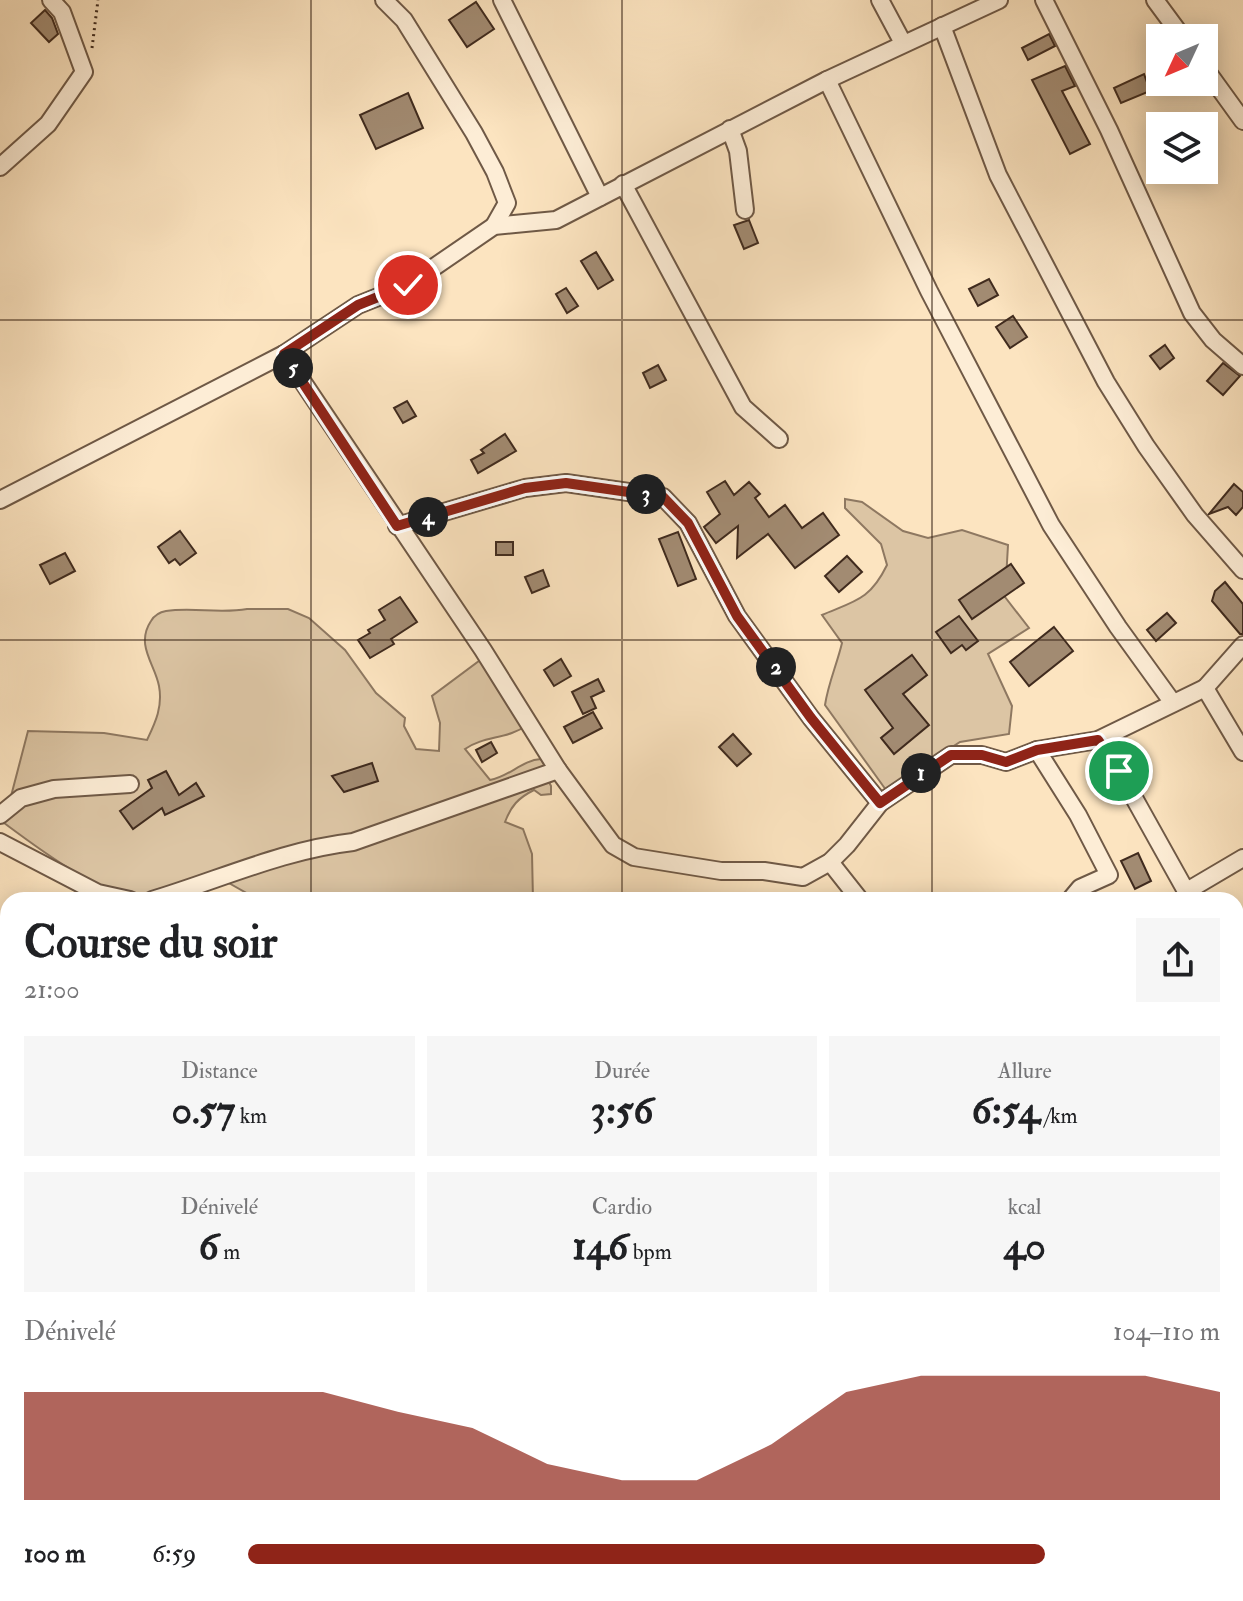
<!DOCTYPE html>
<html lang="fr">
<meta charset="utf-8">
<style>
:root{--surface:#fff;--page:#f6f6f6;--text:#202124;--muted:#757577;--accent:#8f2418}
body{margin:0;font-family:"IM FELL Double Pica",serif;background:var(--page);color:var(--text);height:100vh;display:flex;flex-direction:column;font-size:30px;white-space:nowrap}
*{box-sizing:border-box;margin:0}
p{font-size:26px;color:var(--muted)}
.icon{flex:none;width:44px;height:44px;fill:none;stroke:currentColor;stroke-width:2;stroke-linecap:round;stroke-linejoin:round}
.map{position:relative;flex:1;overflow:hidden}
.panel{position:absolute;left:0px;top:892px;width:1244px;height:710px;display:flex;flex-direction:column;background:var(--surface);border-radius:24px 24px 0 0;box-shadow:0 4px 20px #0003}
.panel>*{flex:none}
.needle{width:52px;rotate:226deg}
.tools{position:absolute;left:1146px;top:24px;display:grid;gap:16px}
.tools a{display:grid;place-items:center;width:72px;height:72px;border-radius:0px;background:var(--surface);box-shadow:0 4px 20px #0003;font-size:40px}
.pin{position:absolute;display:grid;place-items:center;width:68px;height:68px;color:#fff;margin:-34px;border:4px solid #fff;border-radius:50%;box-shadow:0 2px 8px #0007}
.km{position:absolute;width:40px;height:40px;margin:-20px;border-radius:50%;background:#222;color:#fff;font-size:22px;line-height:40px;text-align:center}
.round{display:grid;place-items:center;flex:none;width:84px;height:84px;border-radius:0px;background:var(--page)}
.head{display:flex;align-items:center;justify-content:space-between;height:136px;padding:0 24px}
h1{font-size:44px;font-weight:700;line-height:60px}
.figures{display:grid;grid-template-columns:repeat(3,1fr);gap:12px;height:136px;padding:8px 24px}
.figures div{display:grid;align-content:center;border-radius:0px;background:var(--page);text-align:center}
.figures b{font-size:40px;font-weight:700}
.figures small{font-size:22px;font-weight:400}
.figures p{font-size:22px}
.chart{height:224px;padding:16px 24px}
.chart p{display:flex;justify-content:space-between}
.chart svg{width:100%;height:144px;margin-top:8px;fill:var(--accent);opacity:.7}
ul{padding:0 24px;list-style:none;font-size:26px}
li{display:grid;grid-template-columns:128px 96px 1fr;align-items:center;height:60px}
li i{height:20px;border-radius:10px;background:var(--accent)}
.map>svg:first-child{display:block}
.green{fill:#dcc5a4;stroke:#8e7861;stroke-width:2}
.building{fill:#a28b72;stroke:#402b1e;stroke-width:2}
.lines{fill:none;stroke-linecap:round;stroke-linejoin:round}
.minor-casing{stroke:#6f5946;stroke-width:20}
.path{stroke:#402b1e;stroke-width:3;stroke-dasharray:2 4;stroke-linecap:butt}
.minor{stroke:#fdedd6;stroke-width:16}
.route-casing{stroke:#fff;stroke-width:16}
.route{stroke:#8f2418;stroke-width:10}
.grid{fill:none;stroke:#402b1e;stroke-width:2;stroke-opacity:0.55}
</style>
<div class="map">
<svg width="1243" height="1601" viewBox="0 0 1243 1601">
<rect width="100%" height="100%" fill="#fce4c0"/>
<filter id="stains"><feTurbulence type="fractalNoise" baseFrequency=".0025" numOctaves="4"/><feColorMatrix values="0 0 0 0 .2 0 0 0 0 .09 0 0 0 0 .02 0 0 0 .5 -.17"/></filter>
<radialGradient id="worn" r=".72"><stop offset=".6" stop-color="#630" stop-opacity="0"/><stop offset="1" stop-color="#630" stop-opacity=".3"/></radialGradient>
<g class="green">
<path d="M845,499L862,502L903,531L928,538L962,530L1008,545L1005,597L1029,628L988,654L1012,706L1009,734L960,742L886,790L825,705C828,684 837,664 842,643L822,615C855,601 870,600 887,565L881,544L845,508Z"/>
<path d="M247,609H288L309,618L345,650L376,693L405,718L404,726L416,749L439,751L440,723L432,696L483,658L527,725C509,739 483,736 465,749L490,780C509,777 522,760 541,759L550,775L548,780L551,786V794L541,795L534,790C518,798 511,806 505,822L523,829L532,854L533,900H259L211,873C193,880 172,892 153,896C107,903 40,849 4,823L28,731L104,733L147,740C155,723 163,707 159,686C155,664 135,645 151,621C154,616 160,612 166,611C193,607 220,614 247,609Z"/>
</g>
<g class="building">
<polygon points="476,2 494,29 467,47 449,20"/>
<polygon points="45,10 52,18 58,34 49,42 31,23"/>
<polygon points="1049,34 1055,46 1028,60 1022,48"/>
<polygon points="1065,66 1075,86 1062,91 1090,144 1070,154 1032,80"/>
<polygon points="1144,74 1150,91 1121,103 1114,88"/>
<polygon points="408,93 423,128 376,149 360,115"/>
<polygon points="749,220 758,243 744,249 734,225"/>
<polygon points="596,252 613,280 598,289 581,261"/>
<polygon points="989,279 998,295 978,306 969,289"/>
<polygon points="566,288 578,306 567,313 556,294"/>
<polygon points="1013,316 1027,337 1010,348 996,327"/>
<polygon points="1165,345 1174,358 1160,369 1150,356"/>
<polygon points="1223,363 1240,376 1223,395 1207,381"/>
<polygon points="658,365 666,380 650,388 643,373"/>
<polygon points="407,401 416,416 403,423 394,408"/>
<polygon points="505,434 516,451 478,473 471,460 484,453 481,450"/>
<polygon points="725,481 734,495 749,482 760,494 755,498 769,517 785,505 802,528 823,513 839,535 795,568 768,534 737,558 738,526 716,543 704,527 720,514 707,492"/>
<polygon points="1234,484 1243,492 1243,507 1236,515 1228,507 1209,514"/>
<polygon points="180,531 196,553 180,565 175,559 169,563 158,547"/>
<polygon points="678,532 696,579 678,586 659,539"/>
<rect x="496" y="542" width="17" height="13"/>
<polygon points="65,553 75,571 50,584 40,565"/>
<polygon points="847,556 862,572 839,592 825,576"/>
<polygon points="1011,564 1024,583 972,619 959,600"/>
<polygon points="543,570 549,586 532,593 525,577"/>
<polygon points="1225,582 1243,604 1243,634 1240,634 1212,601 1215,591"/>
<polygon points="400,597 417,622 391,639 394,644 370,658 358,640 370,633 368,630 385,620 379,610"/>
<polygon points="1167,613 1176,623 1156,641 1147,630"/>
<polygon points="959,616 978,641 966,650 962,645 951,653 936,632"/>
<polygon points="1054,627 1073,651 1029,686 1010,662"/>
<polygon points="912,655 927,675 903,694 929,725 894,754 881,738 893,728 865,690"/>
<polygon points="561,659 571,676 554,686 544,670"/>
<polygon points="598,679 604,691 591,697 596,708 583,714 572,692"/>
<polygon points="593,712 602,728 573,743 564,727"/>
<polygon points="733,734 751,754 737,766 719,747"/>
<polygon points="491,742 497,753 482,762 476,750"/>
<polygon points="372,763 378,781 344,792 332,776"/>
<polygon points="166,771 179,795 196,783 204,796 165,815 162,808 133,829 120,811 152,788 148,780"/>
<polygon points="1138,853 1151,881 1135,889 1121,861"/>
</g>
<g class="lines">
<g class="minor-casing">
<g id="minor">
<polyline points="384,0 404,20 474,133 495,172 507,203 494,226"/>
<polyline points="502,0 600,197"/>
<polyline points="880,0 903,43"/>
<polyline points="1044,0 1109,130 1192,313 1213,340 1243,366"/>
<polyline points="1155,0 1183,38"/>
<polyline points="942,26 998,175 1106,382 1146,446 1195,515 1243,570"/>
<polyline points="1204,67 1243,121"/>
<polyline points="827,80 929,291 1051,525 1118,627 1173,703"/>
<polyline points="730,129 738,151 745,210"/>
<polyline points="0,167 48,124 84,72 62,12 51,0"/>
<polyline points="623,184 743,407 779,439"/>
<polyline points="284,354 483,650 558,770 613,845 634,857 721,871 764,871 803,877 830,862 847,845 880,803 951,755 982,755 1006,762 1037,750 1098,740 1205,688 1243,752"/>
<polyline points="0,500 284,354 358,305 408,285 494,226 556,220 827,80 999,0"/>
<polyline points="397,526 525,488 566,483 663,497 688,523 737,616 811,718 880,803"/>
<polyline points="1205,688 1243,645"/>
<polyline points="1098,740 1119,771 1191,900"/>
<polyline points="1037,750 1078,815 1109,875 1080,888 1070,900"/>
<polyline points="0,815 21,798 54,789 130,784"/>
<polyline points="0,842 98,893 130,900"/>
<polyline points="830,862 860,900"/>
<polyline points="1187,891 1243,858"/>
<path d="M152,900C219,880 283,850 353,842L558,770"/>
<polyline points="1236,986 1243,1000"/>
<polyline points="1236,1089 1243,1085"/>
<polyline points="1236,1407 1243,1404"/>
<polyline points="959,1594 990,1599 1002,1594"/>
<polyline points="1029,1594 1034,1601"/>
</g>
</g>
<polyline class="path" points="92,48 98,0"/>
<use href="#minor" class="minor"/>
</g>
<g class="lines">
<g class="route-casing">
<polyline id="route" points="408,285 358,305 284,354 397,526 525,488 566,483 663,497 688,523 737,616 811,718 880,803 951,755 982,755 1006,762 1037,750 1098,740 1119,771"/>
</g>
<use href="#route" class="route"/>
</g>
<path class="grid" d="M311,0V900M622,0V900M932,0V900M0,320H1243M0,640H1243M0,961H8M1236,961H1243M0,1281H8M1236,1281H1243M311,1594V1601M622,1594V1601M932,1594V1601"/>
<rect width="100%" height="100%" filter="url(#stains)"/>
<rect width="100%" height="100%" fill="url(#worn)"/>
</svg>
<div class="tools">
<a><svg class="needle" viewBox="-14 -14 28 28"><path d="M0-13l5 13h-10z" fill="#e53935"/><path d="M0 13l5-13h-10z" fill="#757577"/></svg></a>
<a><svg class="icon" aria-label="layers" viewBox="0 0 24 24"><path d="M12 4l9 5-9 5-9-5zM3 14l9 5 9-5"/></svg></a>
</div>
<div class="pin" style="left:1119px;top:771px;background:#1e9e55"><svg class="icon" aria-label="arrive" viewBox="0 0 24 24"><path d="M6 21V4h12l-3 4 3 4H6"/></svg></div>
<div class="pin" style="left:408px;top:285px;background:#d93025"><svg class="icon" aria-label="check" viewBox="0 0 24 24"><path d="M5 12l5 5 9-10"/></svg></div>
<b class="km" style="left:921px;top:773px">1</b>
<b class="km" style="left:776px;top:667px">2</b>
<b class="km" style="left:646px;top:494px">3</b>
<b class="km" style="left:428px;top:517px">4</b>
<b class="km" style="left:293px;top:368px">5</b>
<section class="panel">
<div class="head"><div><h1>Course du soir</h1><p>21:00</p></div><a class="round"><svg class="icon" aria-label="share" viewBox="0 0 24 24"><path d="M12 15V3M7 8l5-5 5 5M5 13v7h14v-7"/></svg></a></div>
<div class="figures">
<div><p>Distance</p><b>0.57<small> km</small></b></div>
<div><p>Durée</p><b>3:56</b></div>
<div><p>Allure</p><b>6:54<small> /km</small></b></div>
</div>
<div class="figures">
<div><p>Dénivelé</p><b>6<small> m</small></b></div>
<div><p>Cardio</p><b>146<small> bpm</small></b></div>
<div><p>kcal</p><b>40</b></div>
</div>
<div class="chart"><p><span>Dénivelé</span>104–110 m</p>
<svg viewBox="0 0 160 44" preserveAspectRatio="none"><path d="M0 44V11L10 11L20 11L30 11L40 11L50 17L60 22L70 33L80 38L90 38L100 27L110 11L120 6L130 6L140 6L150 6L160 11V44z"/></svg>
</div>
<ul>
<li><b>100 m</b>6:59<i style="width:82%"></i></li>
</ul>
</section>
</div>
